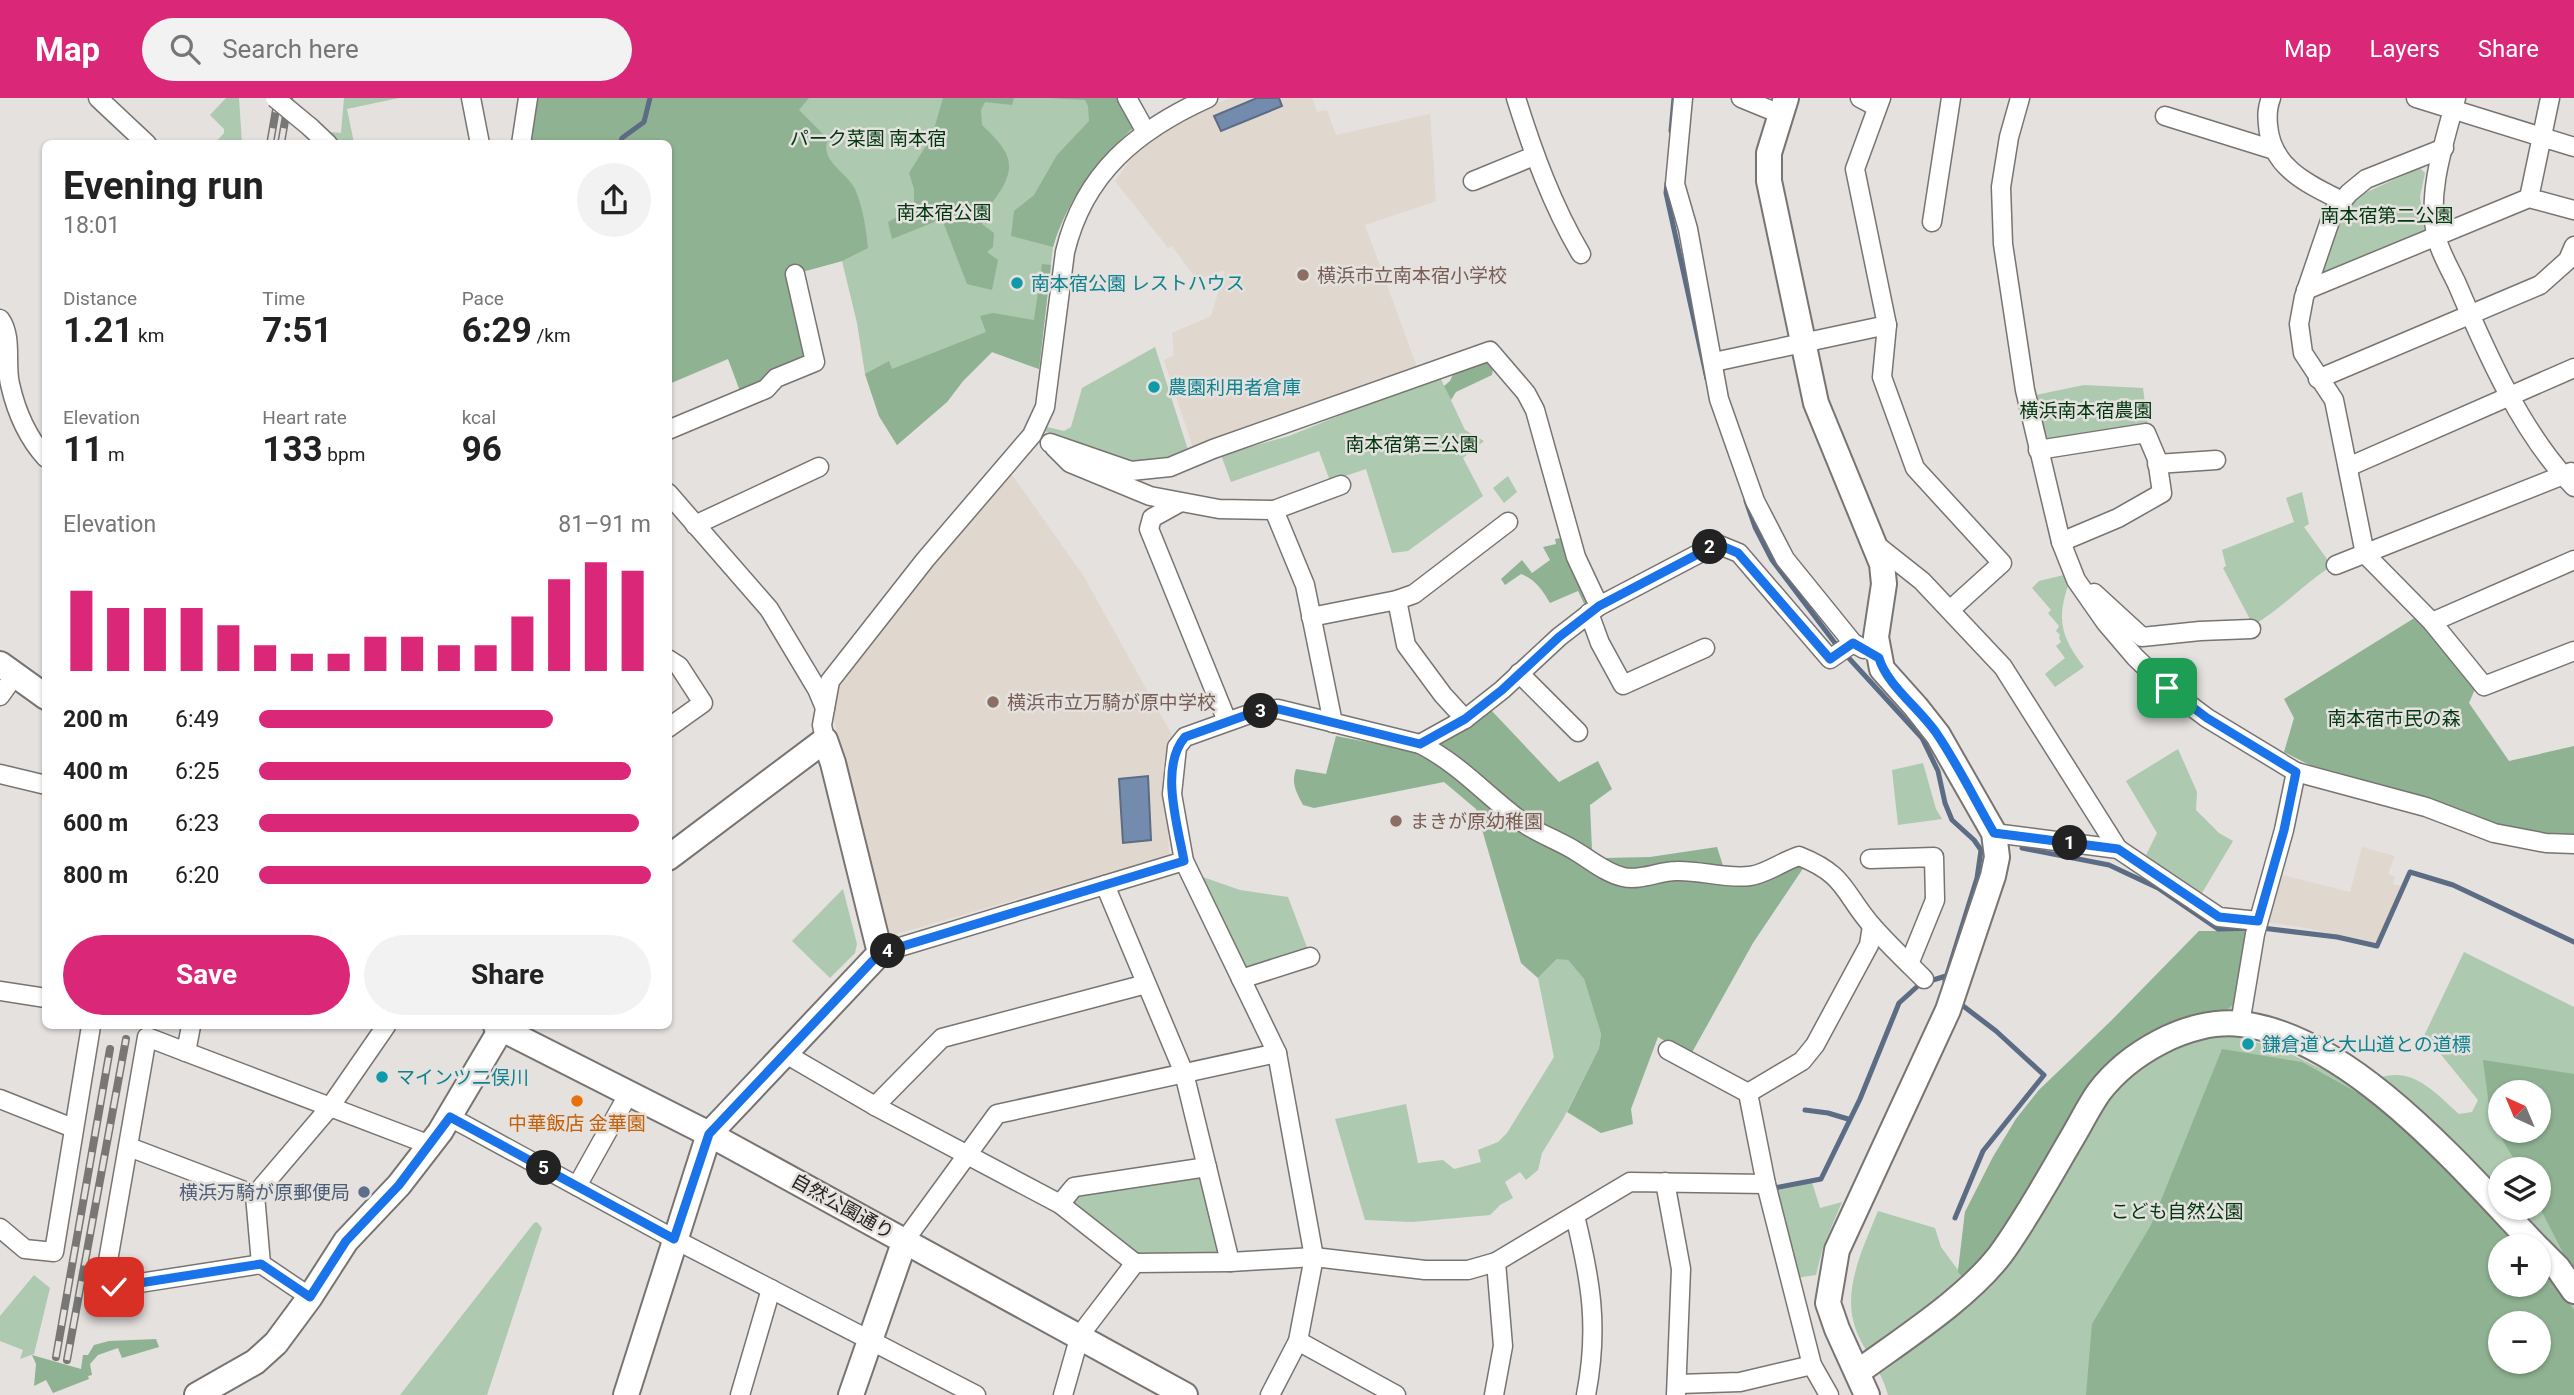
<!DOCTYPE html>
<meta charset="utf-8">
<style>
:root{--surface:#fff;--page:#f2f2f2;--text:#222;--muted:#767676;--accent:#db2777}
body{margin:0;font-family:Roboto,"Noto Sans JP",sans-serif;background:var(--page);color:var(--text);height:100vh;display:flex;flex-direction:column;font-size:26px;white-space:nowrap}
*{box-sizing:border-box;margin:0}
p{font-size:23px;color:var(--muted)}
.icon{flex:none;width:38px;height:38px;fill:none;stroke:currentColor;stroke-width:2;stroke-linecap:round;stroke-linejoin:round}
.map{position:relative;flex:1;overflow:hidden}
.side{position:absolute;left:42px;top:42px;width:630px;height:889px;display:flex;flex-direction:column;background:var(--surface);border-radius:10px;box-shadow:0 2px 5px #0004}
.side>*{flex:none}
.needle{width:46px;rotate:316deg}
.fabs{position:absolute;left:2488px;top:982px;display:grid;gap:14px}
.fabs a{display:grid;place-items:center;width:63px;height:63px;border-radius:50%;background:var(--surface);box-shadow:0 2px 5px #0004;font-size:35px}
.pin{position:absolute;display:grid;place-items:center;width:60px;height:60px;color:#fff;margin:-30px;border-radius:14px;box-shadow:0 4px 10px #0006}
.km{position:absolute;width:35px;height:35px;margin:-18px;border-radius:50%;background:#222;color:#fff;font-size:19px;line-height:35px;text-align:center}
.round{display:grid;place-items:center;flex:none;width:74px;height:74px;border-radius:37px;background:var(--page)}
.head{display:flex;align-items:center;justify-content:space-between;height:119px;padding:0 21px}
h1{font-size:38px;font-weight:700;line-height:52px}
.figures{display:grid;grid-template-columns:repeat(3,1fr);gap:10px;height:119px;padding:7px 21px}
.figures div{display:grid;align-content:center}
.figures b{font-size:35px;font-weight:700}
.figures small{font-size:19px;font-weight:400}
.figures p{font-size:19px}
.chart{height:196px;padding:14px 21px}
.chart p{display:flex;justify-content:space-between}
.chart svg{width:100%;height:126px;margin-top:7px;stroke:var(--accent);stroke-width:6}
.action{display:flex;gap:14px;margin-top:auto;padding:14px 21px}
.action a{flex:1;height:80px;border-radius:42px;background:var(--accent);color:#fff;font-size:28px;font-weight:700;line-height:80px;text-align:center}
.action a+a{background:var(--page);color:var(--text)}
ul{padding:0 21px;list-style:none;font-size:23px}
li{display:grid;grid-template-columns:112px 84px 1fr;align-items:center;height:52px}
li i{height:18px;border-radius:9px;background:var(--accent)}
header{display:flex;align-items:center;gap:42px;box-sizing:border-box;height:98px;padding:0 35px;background:var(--accent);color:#fff}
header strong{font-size:33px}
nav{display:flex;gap:38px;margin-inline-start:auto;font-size:24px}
.search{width:490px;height:63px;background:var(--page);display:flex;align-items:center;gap:18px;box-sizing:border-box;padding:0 24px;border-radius:38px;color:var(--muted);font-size:26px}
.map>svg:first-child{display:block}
.built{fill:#e0d7cf}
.green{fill:#adc9af;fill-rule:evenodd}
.forest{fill:#8fb292;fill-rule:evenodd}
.water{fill:#738cae;stroke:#5b6c84;stroke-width:2}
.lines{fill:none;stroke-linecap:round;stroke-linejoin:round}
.stream{stroke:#5b6c84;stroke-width:5}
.street-casing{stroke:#777472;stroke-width:21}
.secondary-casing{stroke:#777472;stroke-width:28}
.street{stroke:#fff;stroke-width:18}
.secondary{stroke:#fff;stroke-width:24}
.rail-casing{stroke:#797776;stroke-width:8}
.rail{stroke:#e4e1df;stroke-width:5;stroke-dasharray:16;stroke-linecap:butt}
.street-bridge-casing{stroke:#777472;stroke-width:21;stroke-linecap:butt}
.street-bridge{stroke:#fff;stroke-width:18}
.route-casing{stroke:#fff;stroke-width:14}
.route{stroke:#1a73e8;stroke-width:9}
.education-dot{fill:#8d6e63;stroke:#e4e1df;stroke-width:2.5}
.culture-dot{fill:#0f9aa8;stroke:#e4e1df;stroke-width:2.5}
.food-dot{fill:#e8710a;stroke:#e4e1df;stroke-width:2.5}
.service-dot{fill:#5c6f8a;stroke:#e4e1df;stroke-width:2.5}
.labels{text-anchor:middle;stroke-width:5;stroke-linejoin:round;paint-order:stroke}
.park-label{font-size:19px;fill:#00370e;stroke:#e4e1df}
.education-label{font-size:19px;fill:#785e54;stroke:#e4e1df;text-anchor:start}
.culture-label{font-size:19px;fill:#0d838f;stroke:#e4e1df;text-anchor:start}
.food-label{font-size:19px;fill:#c56008;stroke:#e4e1df}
.service-label{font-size:19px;fill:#4e5e75;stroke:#e4e1df;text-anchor:end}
.street-label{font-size:19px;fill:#232221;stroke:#e4e1df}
</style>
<header>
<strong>Map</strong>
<div class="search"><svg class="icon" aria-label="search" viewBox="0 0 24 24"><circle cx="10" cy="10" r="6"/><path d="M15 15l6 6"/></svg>Search here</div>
<nav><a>Map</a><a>Layers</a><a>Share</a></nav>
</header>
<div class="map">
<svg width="2574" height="1297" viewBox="0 0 2574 1297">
<rect width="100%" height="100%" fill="#e4e1df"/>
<g class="built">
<polygon points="1229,0 1312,0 1317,14 1327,12 1336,37 1430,16 1436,103 1365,127 1417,269 1194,353 1164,262 1174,257 1172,235 1211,218 1225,172 1197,182 1172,148 1168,150 1115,83 1130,62 1162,34 1175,25"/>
<polygon points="1010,374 1083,477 1172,637 1167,697 1169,757 893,837 889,834 831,610 832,598 891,515"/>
<polygon points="2362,749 2395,758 2388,776 2395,779 2393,786 2401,788 2376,846 2306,830 2266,824 2278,776 2350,794"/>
</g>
<g class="green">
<polygon points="226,0 239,0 242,45 215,45 224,35 224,31 210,17"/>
<polygon points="344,0 399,0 347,11 354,45 334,45 319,33 341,35"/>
<path d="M532,0H1122L1117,44C1088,71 1064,112 1053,149L1039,271L992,254L963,283L947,304L897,347L879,318L865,276L857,225L842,163L788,177L799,263L771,273L759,286L740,293L726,254L668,46Z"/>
<polygon points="2420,70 2425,75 2420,99 2425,134 2320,179 2337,128 2358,98"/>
<path d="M1155,249L1189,355C1171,361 1148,369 1129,365C1100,360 1072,345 1045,333L1047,329L1064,333L1071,329L1082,290Z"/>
<polygon points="1439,277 1465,332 1484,343 1463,360 1483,398 1408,453 1392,455 1366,371 1330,383 1319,353 1231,384 1221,357 1289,338"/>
<polygon points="2084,287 2143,290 2148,328 2042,345 2031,298"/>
<polygon points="1508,378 1517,394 1504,405 1493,390"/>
<path d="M2302,394L2309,426L2304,429L2332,468C2303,486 2282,511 2253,527L2223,470L2226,468L2222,452L2294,424L2286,400Z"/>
<path d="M2064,477L2069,485C2056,521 2061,539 2084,569L2055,589L2045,576L2065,560L2056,548L2061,544L2059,540L2060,537L2056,533L2059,528L2048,515L2051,512L2032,490L2039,483Z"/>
<polygon points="2178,651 2197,694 2196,712 2219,735 2233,743 2202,795 2146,757 2157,735 2126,683"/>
<polygon points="1923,665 1936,711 1942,721 1898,727 1892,672"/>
<polygon points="1197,777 1240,792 1288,799 1308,852 1247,874"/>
<polygon points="843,791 857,846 855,855 830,880 792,843"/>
<path d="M2199,833L2218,834L2235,905L2241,942L2272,947L2359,989C2405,962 2425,985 2459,1016L2472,1014L2478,1002L2434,948L2422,942L2464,854L2574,909V1297H1888C1882,1272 1863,1253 1855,1229C1842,1191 1864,1148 1878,1113L1935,1130L1941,1149L1958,1172L1965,1114L1993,1059L2016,1021L2039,992L2112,922ZM2501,994H2539V1032H2501ZM2501,1071H2539V1110H2501ZM2501,1148H2539V1186H2501ZM2501,1225H2539V1264H2501Z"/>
<polygon points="1558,860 1568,862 1584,881 1601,936 1599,950 1563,1021 1542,1055 1538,1072 1526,1082 1520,1074 1505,1084 1513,1100 1500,1107 1490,1117 1412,1124 1365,1122 1335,1021 1406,1006 1418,1065 1443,1062 1454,1071 1481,1064 1478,1052 1498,1044 1507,1035 1554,959 1538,880"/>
<polygon points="1203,1074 1223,1158 1138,1159 1067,1105 1078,1094"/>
<polygon points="1812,1084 1820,1110 1842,1104 1823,1149 1816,1177 1795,1180 1776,1091"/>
<polygon points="537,1124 542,1130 487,1297 400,1297 534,1125"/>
<polygon points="34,1177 50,1190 34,1256 20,1261 23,1252 0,1243 0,1218"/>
</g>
<g class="forest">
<path d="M532,0H809L799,12L828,41C819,63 847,74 855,91C863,109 866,131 868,150L842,163L788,178L806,257L799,263L771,273L759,286L740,293L728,261L669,286L668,46H527Z"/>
<path d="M943,0H1014L1012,7L985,4L981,12L982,27C1010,54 1020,67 994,102C988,110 983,115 982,126L994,135L993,149L987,154L998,162L992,192L967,186L942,121L892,141L888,124L903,116L914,104V91L909,75L932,38Z"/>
<path d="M1048,0H1122L1137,27C1099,59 1067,101 1053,149L1011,138L1014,113L1034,97L1057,57L1089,23L1088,8L1085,2Z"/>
<polygon points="1042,166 1051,167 1039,271 992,254 963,283 947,304 897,347 879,318 865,276 889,263 892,271 986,234 980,218 993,215 1034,222"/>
<polygon points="1486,264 1493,271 1492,277 1456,294 1451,302 1444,288 1450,283 1455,272"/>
<path d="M1566,439L1595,507L1587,512L1578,493L1550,505C1543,493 1535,481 1521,476L1505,487L1501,481L1522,462L1532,475L1550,462L1543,449L1556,446L1555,441Z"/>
<polygon points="2416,519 2475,591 2469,605 2509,663 2574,648 2574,740 2496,732 2333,679 2284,654 2294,620 2284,601"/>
<path d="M1491,612L1559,684L1598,663L1612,691L1590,707L1592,752L1605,760L1650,759L1717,749L1728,783L1792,763L1806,766L1753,845L1690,958L1658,939L1631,1011L1633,1026L1601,1035L1567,1014L1599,950L1601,936L1584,881L1568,862L1557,861L1538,880L1521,865L1476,711L1444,684L1314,710L1303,707C1296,694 1291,685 1296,671L1326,676L1336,638L1419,654L1457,634Z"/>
<polygon points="2199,833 2248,833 2235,905 2220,917 2145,939 2118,957 2093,986 1986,1158 1963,1180 1958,1174 1965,1114 1993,1059 2016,1021 2039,992 2112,922"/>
<path d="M2222,951L2302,964L2387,1011L2521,1148H2501V1186H2539V1166L2551,1179L2574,1212V1297H2086L2092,1226L2151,1127ZM2501,1225H2539V1264H2501Z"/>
<path d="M2483,962L2574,976V1176L2539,1108V1071H2520L2491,1023ZM2501,994H2539V1032H2501Z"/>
<polygon points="156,1241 159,1249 122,1260 118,1250 98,1257 90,1266 92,1277 88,1278 89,1281 53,1295 46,1282 34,1288 36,1266 32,1257 81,1271 83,1257 88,1257 94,1247 109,1243"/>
</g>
<g class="water">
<polygon points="1257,0 1279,0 1282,8 1221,33 1214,18"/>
<polygon points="1148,678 1151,742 1123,745 1119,681"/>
</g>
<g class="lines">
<g class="stream">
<polyline points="1671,33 1674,0"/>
<polyline points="620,46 622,40 644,24 650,0"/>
<polyline points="1667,85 1666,95 1707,281"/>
<polyline points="1746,403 1755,429 1772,462 1835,545 1922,640 1938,673 1945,705 1952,722 1974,742 1981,752 1977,780 1945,883"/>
<polyline points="2022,750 2109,767 2158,790 2218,831 2262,830 2337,839 2377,848 2410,774 2453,787 2574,844"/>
<polyline points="1805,1012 1828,1015 1848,1021"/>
<polyline points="1774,1090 1821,1081 1860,1001 1899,905 1920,886 1946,878"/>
<polyline points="1955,1120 1983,1053 2044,977 1996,933 1958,904"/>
</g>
<g class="street-casing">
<g id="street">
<polyline points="98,0 147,46"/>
<polyline points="471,0 480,46"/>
<polyline points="1127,0 1146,34"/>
<path d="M1516,0C1533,54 1552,107 1581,156"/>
<polyline points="1683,0 1675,86 1688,131 1719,301 1755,403 1785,461 1853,545 1864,551"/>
<polyline points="1741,0 1780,16"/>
<polyline points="1860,0 1877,9"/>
<polyline points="1881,0 1855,71 1887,227 1882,279 1915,370 2002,465 1950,512"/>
<polyline points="2020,0 2009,39 2001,89 2003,146 2025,292 2061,444 2076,482 2106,525 2135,559 2167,590 2207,620 2296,674 2426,709 2494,735 2546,745 2574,746"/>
<path d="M2271,0C2267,10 2267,17 2268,27C2271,70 2308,86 2342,103"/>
<polyline points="2416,0 2574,49"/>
<path d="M2456,0C2445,43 2427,92 2436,137C2439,153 2450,171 2457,186C2486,254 2522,336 2574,389"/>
<polyline points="2165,18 2274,52"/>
<polyline points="310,29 328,46"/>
<polyline points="521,46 528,0"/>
<polyline points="2444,50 2366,81 2349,95 2333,114 2304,199 2299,226 2303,255 2334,302 2365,456 2432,524 2484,588 2574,553"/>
<polyline points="1473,83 1534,58"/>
<polyline points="2529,100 2550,0"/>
<polyline points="1932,124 1951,0"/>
<polyline points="2306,192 2529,100 2574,112"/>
<path d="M0,221C13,239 5,265 10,286C16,313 27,339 46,360"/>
<polyline points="1714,264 1887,227"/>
<polyline points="2318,281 2540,187 2568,162 2574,148"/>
<polyline points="668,332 766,291 776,280 815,264 795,176"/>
<polyline points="1050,345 1131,373 1170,369 1213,351 1490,253 1526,295 1535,312 1576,459 1599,508"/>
<polyline points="1054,349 1070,365 1150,398 1219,411 1274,412 1305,487 1333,625"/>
<polyline points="2038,352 2146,335 2157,361 2162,395 2118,420 2061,444"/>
<polyline points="2157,366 2216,362"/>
<polyline points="2348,369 2574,270"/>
<polyline points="668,395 769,511 817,591 825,610"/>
<polyline points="1179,405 1152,420 1149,431 1227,623"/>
<polyline points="1274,412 1341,387"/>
<polyline points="695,427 819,369"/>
<polyline points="1874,445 1922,483 2003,569 2118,751"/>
<polyline points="2336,467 2571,374"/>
<polyline points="2094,495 2142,539 2200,533 2251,531"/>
<polyline points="1397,502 1414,496 1508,424"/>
<polyline points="1589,515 1600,545 1623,587 1705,550"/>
<polyline points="1311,519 1397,502 1406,547 1443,597 1465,621"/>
<polyline points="2432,524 2574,462"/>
<polyline points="668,561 679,568 703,605 668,630"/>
<polyline points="1519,575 1578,634"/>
<polyline points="0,598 15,577"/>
<path d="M825,642L822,627L830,583L925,462L1032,337L1045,309L1065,154C1084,75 1137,32 1208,0"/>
<path d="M1420,646C1463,668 1487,699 1525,726C1541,737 1560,743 1577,754C1592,763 1606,775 1623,779C1641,783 1659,773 1676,773C1700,772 1725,781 1750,778C1766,776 1783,763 1799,758C1847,777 1843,795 1873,829C1889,847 1907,864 1924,881"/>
<polyline points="0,676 46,687"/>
<polyline points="1994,735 2118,751 2219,819 2258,823"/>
<polyline points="1870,761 1934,759 1935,802 1909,866"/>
<polyline points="1105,787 1184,975 1230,1164"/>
<polyline points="880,855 1184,763"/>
<polyline points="1241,881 1310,859"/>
<polyline points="0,893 46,900"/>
<polyline points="2240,926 2255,836 2284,732 2296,674"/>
<polyline points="191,928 186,954 147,939 105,1180 114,1189 261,1166 310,1199"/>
<polyline points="1668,952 1748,995 1766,1086 1812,1267 1829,1297"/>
<polyline points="186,954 430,1047"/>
<polyline points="784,955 875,1008 1060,1106 1135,1165"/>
<polyline points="1748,995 1802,963 1815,947 1869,847 1872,828"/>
<polyline points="0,1001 73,1030"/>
<polyline points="875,1008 942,940 1146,886"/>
<polyline points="450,1019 674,1141 976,1297"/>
<polyline points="129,1049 255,1097"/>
<polyline points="1665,1084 1681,1171 1676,1297"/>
<polyline points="577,1088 629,995"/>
<polyline points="1060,1106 1074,1089 1207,1069"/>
<path d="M1575,1118C1591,1183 1599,1230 1586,1297"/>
<polyline points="0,1130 25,1151 54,1154 91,928"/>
<polyline points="905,1142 997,1016 1277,955"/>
<polyline points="261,1166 255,1097 330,1009 386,928"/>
<polyline points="1298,1243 1396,1297"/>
<polyline points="1678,1286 1740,1284 1812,1267"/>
<polyline points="740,1297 771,1191"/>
<polyline points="1063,1297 1080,1237 1135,1165 1230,1164 1314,1159 1425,1172 1468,1172 1496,1164 1630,1084 1766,1086"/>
<polyline points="1270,1297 1298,1243 1314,1159 1277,955 1184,763 1172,696 1177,649 1185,639 1255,614 1278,611 1420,646 1465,621 1502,592 1559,539 1599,508 1717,446 1739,455 1830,561 1853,545"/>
<polyline points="1494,1297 1503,1248 1496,1164"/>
</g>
</g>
<g class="secondary-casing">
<g id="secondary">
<polyline points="1786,0 1769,55 1769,83 1816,305 1882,466 1884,486 1876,539 1882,571 1916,609 1938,637 1994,735 1997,759 1993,778 1948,912 1837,1152 1828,1205 1837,1231 1867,1297"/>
<polyline points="0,566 46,599"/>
<polyline points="496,928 709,1036 1185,1297"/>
<polyline points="2539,1151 2558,1170 2574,1193"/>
<path d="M1858,1274C1903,1241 1966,1201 2000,1157C2027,1120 2049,1079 2072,1040C2081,1025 2089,1008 2099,994C2115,973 2137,956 2160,944C2184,931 2214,923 2241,926C2351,938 2464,1073 2536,1148"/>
<polyline points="197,1297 255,1264 276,1245 310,1199 346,1143 399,1087 440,1034 503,928"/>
<polyline points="626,1297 709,1036 880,855 833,665 825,642 668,760"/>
<polyline points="851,1297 905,1142"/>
</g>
</g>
<use href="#street" class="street"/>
<use href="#secondary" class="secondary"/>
<g class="rail-casing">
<g id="rail">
<polyline points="270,46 278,0"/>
<polyline points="281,46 289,0"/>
<polyline points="56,1259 110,951"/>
<polyline points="67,1262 126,941"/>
</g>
</g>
<use href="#rail" class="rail"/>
<g class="street-bridge-casing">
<polyline id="street-bridge" points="275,0 310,29"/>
</g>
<use href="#street-bridge" class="street-bridge"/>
</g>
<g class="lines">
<g class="route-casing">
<path id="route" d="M114,1189L261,1166L310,1199L346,1143L399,1087L450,1019L674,1141L709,1036L880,855L1184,763C1178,728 1159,669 1185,639L1255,614L1278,611L1420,646L1465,621L1502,592L1559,539L1599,508L1717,446L1738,455L1830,561L1853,545L1879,560C1886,586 1921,612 1937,636C1958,667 1975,702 1994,735L2118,751L2219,819L2258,823L2284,732L2296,674L2207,620L2167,590"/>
</g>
<use href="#route" class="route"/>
</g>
<g class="education-dot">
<circle cx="1303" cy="177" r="7"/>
<circle cx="993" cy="604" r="7"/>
<circle cx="1396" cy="723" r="7"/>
</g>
<g class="culture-dot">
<circle cx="1017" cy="185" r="7"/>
<circle cx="1154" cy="289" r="7"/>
<circle cx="2248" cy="946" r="7"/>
<circle cx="382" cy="979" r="7"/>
</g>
<circle class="food-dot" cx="577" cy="1003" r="7"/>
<circle class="service-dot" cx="364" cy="1094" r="7"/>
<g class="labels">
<g class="park-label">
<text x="868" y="47">パーク菜園 南本宿</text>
<text x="944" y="121">南本宿公園</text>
<text x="2387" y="124">南本宿第二公園</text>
<text x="2086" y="319">横浜南本宿農園</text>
<text x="1412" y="353">南本宿第三公園</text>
<text x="2394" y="627">南本宿市民の森</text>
<text x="2177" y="1120">こども自然公園</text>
</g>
<g class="education-label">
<text x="1317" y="184">横浜市立南本宿小学校</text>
<text x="1007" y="611">横浜市立万騎が原中学校</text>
<text x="1410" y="730">まきが原幼稚園</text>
</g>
<g class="culture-label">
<text x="1031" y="192">南本宿公園 レストハウス</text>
<text x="1168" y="296">農園利用者倉庫</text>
<text x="2262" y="953">鎌倉道と大山道との道標</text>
<text x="396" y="986">マインツ二俣川</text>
</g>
<g class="food-label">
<text x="577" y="1032">中華飯店 金華園</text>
</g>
<g class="service-label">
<text x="350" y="1101">横浜万騎が原郵便局</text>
</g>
<g class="street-label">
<text transform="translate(843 1108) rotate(29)" y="7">自然公園通り</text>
</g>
</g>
</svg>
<div class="fabs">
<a><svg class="needle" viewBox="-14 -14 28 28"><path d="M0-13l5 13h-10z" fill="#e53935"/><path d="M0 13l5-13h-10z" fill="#767676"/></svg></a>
<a><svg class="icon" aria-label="layers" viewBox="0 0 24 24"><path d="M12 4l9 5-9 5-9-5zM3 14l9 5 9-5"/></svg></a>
<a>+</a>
<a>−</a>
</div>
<div class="pin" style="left:2167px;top:590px;background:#1e9e55"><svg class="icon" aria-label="arrive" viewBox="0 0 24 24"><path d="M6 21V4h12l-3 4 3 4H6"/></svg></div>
<div class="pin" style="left:114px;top:1189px;background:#d93025"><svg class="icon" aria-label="check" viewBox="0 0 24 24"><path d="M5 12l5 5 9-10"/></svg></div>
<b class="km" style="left:2070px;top:745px">1</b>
<b class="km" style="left:1710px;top:449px">2</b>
<b class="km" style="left:1261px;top:613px">3</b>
<b class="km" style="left:888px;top:853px">4</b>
<b class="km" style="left:544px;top:1070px">5</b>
<section class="side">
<div class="head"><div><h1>Evening run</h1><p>18:01</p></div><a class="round"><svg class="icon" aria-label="share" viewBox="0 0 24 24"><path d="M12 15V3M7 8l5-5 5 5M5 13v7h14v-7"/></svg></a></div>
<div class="figures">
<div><p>Distance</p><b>1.21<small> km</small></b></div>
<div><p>Time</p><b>7:51</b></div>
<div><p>Pace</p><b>6:29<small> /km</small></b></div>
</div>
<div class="figures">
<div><p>Elevation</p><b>11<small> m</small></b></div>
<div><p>Heart rate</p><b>133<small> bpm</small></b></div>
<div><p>kcal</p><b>96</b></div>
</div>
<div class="chart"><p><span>Elevation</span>81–91 m</p>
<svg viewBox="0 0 160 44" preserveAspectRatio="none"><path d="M5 44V16M15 44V22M25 44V22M35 44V22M45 44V28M55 44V35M65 44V38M75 44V38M85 44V32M95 44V32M105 44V35M115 44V35M125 44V25M135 44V12M145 44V6M155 44V9"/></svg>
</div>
<ul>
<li><b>200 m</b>6:49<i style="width:75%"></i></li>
<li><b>400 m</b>6:25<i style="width:95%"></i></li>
<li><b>600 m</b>6:23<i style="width:97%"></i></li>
<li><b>800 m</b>6:20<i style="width:100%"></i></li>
</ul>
<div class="action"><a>Save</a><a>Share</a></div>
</section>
</div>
